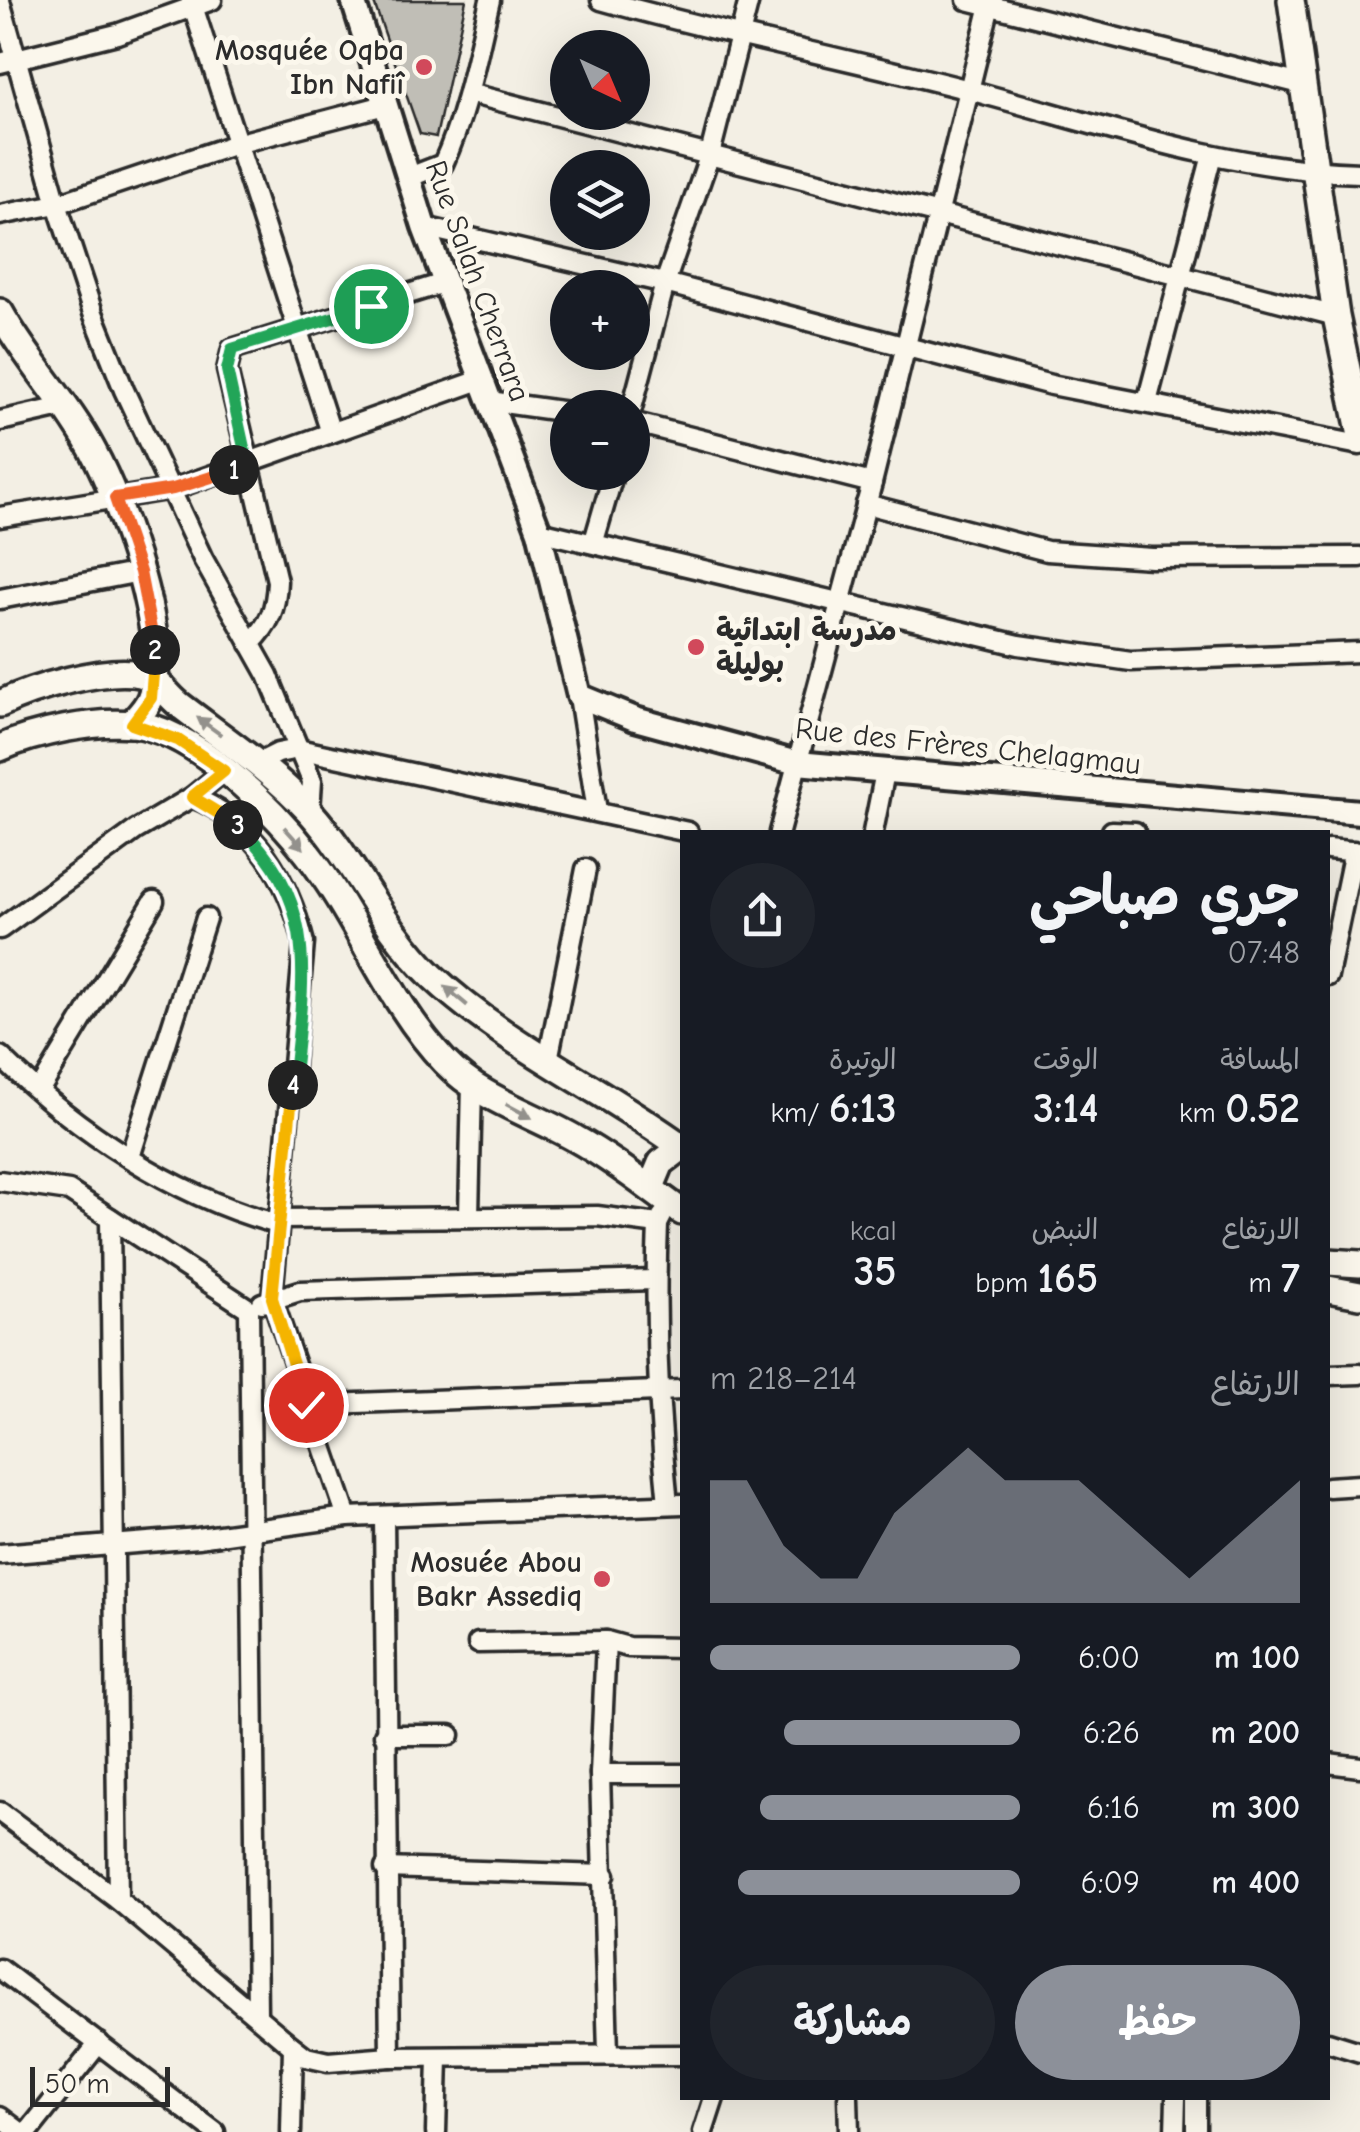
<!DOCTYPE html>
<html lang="ar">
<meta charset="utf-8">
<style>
:root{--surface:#171b24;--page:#20242c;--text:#f1f3f6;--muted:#9ea1a6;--accent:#8c9099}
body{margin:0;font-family:"Comic Neue","Playpen Sans Arabic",sans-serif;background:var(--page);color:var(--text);direction:rtl;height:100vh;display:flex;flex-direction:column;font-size:38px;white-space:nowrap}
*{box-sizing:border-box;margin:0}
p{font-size:32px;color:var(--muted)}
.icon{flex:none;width:55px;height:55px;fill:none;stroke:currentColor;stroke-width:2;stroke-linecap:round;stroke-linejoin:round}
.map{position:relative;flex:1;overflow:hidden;direction:ltr}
.drawer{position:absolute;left:680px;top:830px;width:650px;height:1270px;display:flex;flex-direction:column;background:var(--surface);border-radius:0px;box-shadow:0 10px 40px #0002;direction:rtl}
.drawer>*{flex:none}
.needle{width:65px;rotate:136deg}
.tools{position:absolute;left:550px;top:30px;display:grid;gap:20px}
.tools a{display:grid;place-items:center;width:100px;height:100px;border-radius:50%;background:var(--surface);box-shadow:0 10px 40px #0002;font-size:50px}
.scale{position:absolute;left:30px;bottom:25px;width:140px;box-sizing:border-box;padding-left:10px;border:5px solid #2b2b2b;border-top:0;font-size:28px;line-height:35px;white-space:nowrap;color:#2b2b2b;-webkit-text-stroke:8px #fbf7ec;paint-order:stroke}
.pin{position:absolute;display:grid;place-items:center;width:85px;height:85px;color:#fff;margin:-42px;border:5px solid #fff;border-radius:50%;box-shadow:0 2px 10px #0007}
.km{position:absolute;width:50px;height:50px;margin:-25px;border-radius:50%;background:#222;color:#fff;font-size:28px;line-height:50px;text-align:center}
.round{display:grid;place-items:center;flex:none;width:105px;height:105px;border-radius:52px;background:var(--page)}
.head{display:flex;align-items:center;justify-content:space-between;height:170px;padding:0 30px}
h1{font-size:55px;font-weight:700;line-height:75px}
.stats{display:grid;grid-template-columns:repeat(3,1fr);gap:15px;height:170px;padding:10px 30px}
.stats div{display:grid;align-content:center}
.stats b{font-size:42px;font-weight:700}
.stats small{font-size:28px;font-weight:400}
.stats p{font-size:28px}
.chart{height:280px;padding:20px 30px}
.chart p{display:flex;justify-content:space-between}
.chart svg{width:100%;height:180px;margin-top:10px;fill:var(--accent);opacity:.7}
.primary-button{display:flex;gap:20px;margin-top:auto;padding:20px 30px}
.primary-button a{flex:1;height:115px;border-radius:60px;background:var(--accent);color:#fff;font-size:40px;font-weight:700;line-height:115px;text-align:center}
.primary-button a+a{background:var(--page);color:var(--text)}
ul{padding:0 30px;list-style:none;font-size:32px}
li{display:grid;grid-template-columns:160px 120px 1fr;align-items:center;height:75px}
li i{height:25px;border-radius:12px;background:var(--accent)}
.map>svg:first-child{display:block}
.building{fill:#c0beb6;stroke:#2b2b2b;stroke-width:2.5}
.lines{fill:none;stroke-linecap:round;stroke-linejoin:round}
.minor-casing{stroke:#2b2b2b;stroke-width:25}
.tertiary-casing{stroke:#2b2b2b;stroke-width:30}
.secondary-casing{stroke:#2b2b2b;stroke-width:32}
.minor{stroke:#fbf7ec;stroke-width:18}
.tertiary{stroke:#fbf7ec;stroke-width:22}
.secondary{stroke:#fbf7ec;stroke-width:25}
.oneway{fill:#93918c}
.split-1-casing{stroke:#fff;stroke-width:20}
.split-2-casing{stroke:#fff;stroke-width:20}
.split-3-casing{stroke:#fff;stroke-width:20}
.split-4-casing{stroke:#fff;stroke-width:20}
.split-5-casing{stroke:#fff;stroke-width:20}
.split-1{stroke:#22a559;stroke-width:12}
.split-2{stroke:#f0652b;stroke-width:12}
.split-3{stroke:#f5b400;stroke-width:12}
.split-4{stroke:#22a559;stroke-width:12}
.split-5{stroke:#f5b400;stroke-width:12}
.poi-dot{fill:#d1495b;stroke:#fbf7ec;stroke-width:4}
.labels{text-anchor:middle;stroke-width:10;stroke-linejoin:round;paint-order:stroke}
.poi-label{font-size:30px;font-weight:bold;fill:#2b2b2b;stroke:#fbf7ec;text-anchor:end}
.street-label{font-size:30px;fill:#2b2b2b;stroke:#fbf7ec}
</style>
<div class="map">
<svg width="1360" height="2132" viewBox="0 0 1360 2132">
<rect width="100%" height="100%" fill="#f3efe4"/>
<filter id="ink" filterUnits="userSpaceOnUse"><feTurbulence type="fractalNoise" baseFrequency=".01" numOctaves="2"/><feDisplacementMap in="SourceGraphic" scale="20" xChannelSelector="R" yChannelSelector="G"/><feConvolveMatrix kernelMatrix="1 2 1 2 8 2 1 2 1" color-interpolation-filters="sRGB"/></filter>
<g filter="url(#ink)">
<polygon class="building" points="373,0 466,0 436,137 420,134"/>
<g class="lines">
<g class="minor-casing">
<g id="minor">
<polyline points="191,0 331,433"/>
<path d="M601,0C722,34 846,58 969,90C1097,124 1226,170 1360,173"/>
<polyline points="967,0 1305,85"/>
<polyline points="0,1 57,204 93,313 124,390 203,559 268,675 312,781 310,811"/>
<polyline points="0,63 117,34 212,0"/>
<polyline points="468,93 1336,316"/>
<path d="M407,178L443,164C467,112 477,55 490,0"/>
<polyline points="0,215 57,204 236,144 385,105"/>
<polyline points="424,227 665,283 1051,385 1360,445"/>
<polyline points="489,401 568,412"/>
<polyline points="1147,402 1212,155"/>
<polyline points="632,408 665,283 710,154 749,0"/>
<polyline points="0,421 62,407"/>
<polyline points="632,422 872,483"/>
<polyline points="866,504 1047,551 1152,558 1360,557"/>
<polyline points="0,517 173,489 483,379"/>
<polyline points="539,531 1019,645 1131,661 1360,652"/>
<polyline points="594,541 614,472"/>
<polyline points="0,599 140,572"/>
<path d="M250,644C270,624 276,609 277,581L227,370L232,349L447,282"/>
<polyline points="579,696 597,811"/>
<polyline points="256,764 278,753 298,749 688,832"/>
<polyline points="192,797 224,771"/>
<polyline points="1112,831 1135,832"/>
<polyline points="779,832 872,483 990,5"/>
<polyline points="873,832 885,772"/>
<polyline points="1328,849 1360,852"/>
<path d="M0,929L136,830L192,797C255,821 289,881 304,943L272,1298L347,1517"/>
<polyline points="1328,976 1354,851"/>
<path d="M0,1056C75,1130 175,1197 278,1224"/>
<polyline points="548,1060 586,869"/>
<polyline points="39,1091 154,901"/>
<polyline points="130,1157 206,918"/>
<polyline points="0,1181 69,1191 249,1309"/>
<polyline points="469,1215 472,1084"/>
<path d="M662,1216L658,1224C654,1319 658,1410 668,1504"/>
<polyline points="110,1218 118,1900"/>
<polyline points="279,1219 597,1216 658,1224"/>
<polyline points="262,1303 300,1291 654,1280"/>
<polyline points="249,1309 257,2014"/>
<polyline points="1328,1375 1360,1374"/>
<polyline points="306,1405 682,1390"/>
<polyline points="1328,1487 1360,1485"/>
<polyline points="384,1517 390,2057"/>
<polyline points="0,1554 198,1538 347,1517 682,1504"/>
<polyline points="606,1641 600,1774 608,2053"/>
<polyline points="478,1643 606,1641 628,1647 682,1648"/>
<polyline points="384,1735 450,1735"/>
<polyline points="1328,1763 1360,1767"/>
<polyline points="600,1774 682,1774"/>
<polyline points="0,1812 118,1900 293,2047 306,2057 328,2062 390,2057 682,2055"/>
<polyline points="385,1868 605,1875"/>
<polyline points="0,1969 215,2132"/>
<polyline points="1328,2042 1360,2052"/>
<polyline points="848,2098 849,2132"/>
<polyline points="0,2117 20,2132"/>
<polyline points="28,2132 99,2043"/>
<polyline points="291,2132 293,2047"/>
<polyline points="436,2132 438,2058"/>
<polyline points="703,2132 714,2098"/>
<polyline points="1175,2132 1176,2098"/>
<polyline points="1196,2132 1196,2098"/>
</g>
</g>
<g class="tertiary-casing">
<polyline id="tertiary" points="353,0 424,227 539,531 579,696 635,719 797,763 1360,812"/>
</g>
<g class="secondary-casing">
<g id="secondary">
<polyline points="1291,0 1336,316 1360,431"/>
<path d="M0,312C27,361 67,402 93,451C121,502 173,645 150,699C146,709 138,716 131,724"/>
<path d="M0,704C32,688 104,667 140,674C159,678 166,695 181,706C224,739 273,771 310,812C356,863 382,928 432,976C505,1045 601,1088 682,1147"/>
<path d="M0,748C35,732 95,720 133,724C193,729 272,808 307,853C359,919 387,1001 445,1062C480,1099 533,1114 576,1139C614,1160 647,1187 682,1212"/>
<polyline points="651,1187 661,1163 682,1147"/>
<polyline points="1328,1262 1360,1264"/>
<polyline points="1328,1289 1360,1295"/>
</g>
</g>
<use href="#minor" class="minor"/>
<use href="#tertiary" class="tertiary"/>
<use href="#secondary" class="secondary"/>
</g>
<defs><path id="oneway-solid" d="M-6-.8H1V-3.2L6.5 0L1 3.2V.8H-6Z" transform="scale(2.5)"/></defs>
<g class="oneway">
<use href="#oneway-solid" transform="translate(209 726) rotate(-144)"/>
<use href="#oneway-solid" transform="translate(294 838) rotate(48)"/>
<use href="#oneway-solid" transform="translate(456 996) rotate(-140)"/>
<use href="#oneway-solid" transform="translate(519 1111) rotate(28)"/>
</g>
</g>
<g class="lines" filter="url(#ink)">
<g class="split-1-casing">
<polyline id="split-1" points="234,470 248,466 227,370 232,349 371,306"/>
</g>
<g class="split-2-casing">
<polyline id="split-2" points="155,650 140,572 115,498 173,489 234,470"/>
</g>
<g class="split-3-casing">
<polyline id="split-3" points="155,650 151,698 132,724 178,740 224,771 192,797 238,825"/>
</g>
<g class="split-4-casing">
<path id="split-4" d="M238,825C322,902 303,983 293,1085"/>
</g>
<g class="split-5-casing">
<polyline id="split-5" points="293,1085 272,1298 306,1405"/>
</g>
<use href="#split-1" class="split-1"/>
<use href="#split-2" class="split-2"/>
<use href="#split-3" class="split-3"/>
<use href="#split-4" class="split-4"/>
<use href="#split-5" class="split-5"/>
</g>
<g class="poi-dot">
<circle cx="424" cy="67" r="10"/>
<circle cx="696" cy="647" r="10"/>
<circle cx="602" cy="1579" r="10"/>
</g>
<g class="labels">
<g class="poi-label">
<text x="404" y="60">Mosquée Oqba<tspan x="404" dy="34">Ibn Nafiî</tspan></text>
<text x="716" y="640" text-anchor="start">مدرسة ابتدائية<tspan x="716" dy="34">بوليلة</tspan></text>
<text x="582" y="1572">Mosuée Abou<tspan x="582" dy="34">Bakr Assediq</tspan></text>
</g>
<g class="street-label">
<text transform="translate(478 281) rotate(70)" y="10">Rue Salah Cherrara</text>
<text transform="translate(968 746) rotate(6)" y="10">Rue des Frères Chelagmau</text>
</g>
</g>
</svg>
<div class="tools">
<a><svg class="needle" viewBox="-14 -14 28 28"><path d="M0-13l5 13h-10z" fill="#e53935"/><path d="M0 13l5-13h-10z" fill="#9ea1a6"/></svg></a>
<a><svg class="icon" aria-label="layers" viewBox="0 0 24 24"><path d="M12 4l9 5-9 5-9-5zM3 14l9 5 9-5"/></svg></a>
<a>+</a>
<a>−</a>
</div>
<div class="scale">50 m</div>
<div class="pin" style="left:371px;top:306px;background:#1e9e55"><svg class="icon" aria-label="arrive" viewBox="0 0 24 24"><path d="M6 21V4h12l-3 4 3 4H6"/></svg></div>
<div class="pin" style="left:306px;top:1405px;background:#d93025"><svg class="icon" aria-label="check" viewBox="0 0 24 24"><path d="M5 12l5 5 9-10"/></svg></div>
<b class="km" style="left:234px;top:470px">1</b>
<b class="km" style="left:155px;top:650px">2</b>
<b class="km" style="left:238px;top:825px">3</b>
<b class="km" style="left:293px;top:1085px">4</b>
<section class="drawer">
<div class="head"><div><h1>جري صباحي</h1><p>07:48</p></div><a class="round"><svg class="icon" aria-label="share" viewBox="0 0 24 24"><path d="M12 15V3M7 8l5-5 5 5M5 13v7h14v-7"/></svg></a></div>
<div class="stats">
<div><p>المسافة</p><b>0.52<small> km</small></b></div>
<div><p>الوقت</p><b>3:14</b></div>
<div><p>الوتيرة</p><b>6:13<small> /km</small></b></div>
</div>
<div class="stats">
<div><p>الارتفاع</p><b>7<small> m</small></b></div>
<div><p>النبض</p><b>165<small> bpm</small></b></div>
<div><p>kcal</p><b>35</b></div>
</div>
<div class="chart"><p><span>الارتفاع</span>214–218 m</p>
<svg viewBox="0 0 160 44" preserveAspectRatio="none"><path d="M0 44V14L10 14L20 30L30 38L40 38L50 22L60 14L70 6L80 14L90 14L100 14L110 22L120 30L130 38L140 30L150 22L160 14V44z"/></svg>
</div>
<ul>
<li><b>100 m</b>6:00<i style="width:100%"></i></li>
<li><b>200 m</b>6:26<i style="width:76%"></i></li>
<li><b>300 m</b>6:16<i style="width:84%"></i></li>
<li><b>400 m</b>6:09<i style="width:91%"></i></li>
</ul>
<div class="primary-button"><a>حفظ</a><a>مشاركة</a></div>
</section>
</div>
